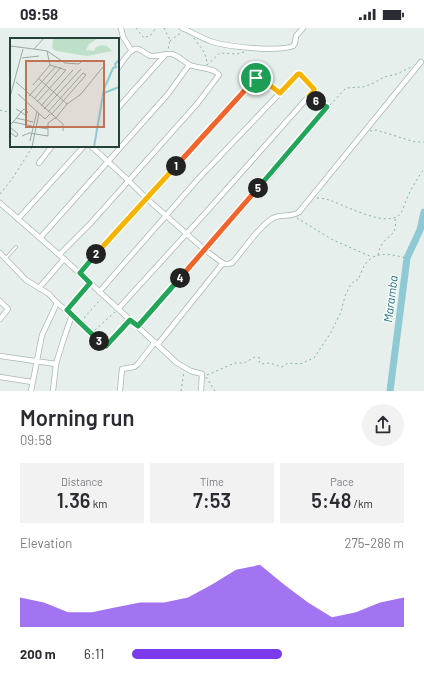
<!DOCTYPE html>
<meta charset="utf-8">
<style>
:root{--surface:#fff;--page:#f2f2f3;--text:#2b2b33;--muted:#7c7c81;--accent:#7c3aed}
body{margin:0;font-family:Barlow,sans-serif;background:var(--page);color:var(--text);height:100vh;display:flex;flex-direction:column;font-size:15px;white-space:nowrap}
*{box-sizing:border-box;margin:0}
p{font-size:13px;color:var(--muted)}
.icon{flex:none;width:22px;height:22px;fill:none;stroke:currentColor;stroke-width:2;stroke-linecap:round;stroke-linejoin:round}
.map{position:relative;height:363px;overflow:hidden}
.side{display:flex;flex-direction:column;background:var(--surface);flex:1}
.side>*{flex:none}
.pin{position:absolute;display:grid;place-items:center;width:34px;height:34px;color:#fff;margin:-17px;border:2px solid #fff;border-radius:50%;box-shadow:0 1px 4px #0007}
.km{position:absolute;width:20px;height:20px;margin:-10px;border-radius:50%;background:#222;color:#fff;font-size:11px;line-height:20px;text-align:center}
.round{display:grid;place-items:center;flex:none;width:42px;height:42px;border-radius:21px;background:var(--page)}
.head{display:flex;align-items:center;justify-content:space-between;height:68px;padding:0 20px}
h1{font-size:22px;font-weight:600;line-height:30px}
.metrics{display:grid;grid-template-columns:repeat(3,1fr);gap:6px;height:68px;padding:4px 20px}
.metrics div{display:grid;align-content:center;border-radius:0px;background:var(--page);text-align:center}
.metrics b{font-size:20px;font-weight:600}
.metrics small{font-size:11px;font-weight:400}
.metrics p{font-size:11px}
.chart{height:112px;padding:8px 20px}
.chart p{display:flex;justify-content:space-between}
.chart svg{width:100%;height:72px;margin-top:4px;fill:var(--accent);opacity:.7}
ul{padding:0 20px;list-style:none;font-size:13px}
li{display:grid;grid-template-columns:64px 48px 1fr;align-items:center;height:30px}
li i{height:10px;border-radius:5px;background:var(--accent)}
.status{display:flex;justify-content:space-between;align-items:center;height:28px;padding:0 20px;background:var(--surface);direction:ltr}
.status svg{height:11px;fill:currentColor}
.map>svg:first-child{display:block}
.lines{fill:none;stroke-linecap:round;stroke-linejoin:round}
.river{stroke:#8ec9d4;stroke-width:7}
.lane-casing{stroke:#a8b8b2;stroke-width:3.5}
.street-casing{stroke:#a8b8b2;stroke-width:6}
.path{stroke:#86b3a5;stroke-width:1;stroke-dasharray:2 3;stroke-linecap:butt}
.lane{stroke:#fff;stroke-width:2}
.street{stroke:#fff;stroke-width:4.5}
.split-1-casing{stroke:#fff;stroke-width:8}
.split-2-casing{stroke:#fff;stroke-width:8}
.split-3-casing{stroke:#fff;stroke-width:8}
.split-4-casing{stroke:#fff;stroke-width:8}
.split-5-casing{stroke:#fff;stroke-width:8}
.split-6-casing{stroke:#fff;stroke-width:8}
.split-7-casing{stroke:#fff;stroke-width:8}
.split-1{stroke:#f0652b;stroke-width:5}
.split-2{stroke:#f5b400;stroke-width:5}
.split-3{stroke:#22a559;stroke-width:5}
.split-4{stroke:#22a559;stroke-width:5}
.split-5{stroke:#f0652b;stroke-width:5}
.split-6{stroke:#22a559;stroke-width:5}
.split-7{stroke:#f5b400;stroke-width:5}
.labels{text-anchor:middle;stroke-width:3;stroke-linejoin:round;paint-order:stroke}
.water-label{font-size:12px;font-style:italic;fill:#1c6f80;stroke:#f7fbf9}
.inset-river{fill:none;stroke:#8ec9d4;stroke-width:2}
.inset-road{fill:none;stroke:#98aaa4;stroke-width:1}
.view{fill:#c07456;fill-opacity:0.15;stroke:#c07456;stroke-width:2}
.inset-edge{fill:none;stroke:#24423a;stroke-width:2}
</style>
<div class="status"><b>09:58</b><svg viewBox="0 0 49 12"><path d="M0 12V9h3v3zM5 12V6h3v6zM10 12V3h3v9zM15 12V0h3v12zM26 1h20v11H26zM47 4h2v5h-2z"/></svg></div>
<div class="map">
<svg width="424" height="363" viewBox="0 0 424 363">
<rect width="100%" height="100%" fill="#e6efeb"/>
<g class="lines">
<polyline class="river" points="390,363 407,230 420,202 424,184"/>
<g class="lane-casing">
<polyline id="lane" points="6,230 16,219"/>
</g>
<g class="street-casing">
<g id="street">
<polyline points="121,0 123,9 132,23"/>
<path d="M182,0C192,4 203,11 213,14C229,19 278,24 293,18L295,15L296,8L303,0"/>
<polyline points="118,80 165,27"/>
<path d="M91,118L128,152L146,170L205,222L224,236H228L232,235C244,222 258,199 273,190C283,185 291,190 299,184L421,34"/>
<polyline points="39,135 52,118"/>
<polyline points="0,175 64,231 177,335 191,343 202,346 201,363"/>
<polyline points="18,191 84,118"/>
<polyline points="40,210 168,66 189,37"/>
<polyline points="0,225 26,252 49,266 57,275 81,294 104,317 108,317 130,292"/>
<path d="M59,227L90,196L197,76L219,47C213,39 199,41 190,37C184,34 179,28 172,26C165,25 158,29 151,28C145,27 141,19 134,21C129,23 121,36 118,40"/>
<polyline points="80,245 255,51"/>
<polyline points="39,260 64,231"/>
<polyline points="99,264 199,150 298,46"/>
<polyline points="0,273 8,281 0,291"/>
<polyline points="118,281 209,181 309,68 327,79 269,149 138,298"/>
<polyline points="67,282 90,255"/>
<polyline points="158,316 223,235"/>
<polyline points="0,328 56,336"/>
<polyline points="0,349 32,354"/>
<polyline points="31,363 42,307 57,275"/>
<polyline points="53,363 56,336 63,313 72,287"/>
<polyline points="120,363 122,341 134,339 138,336 155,314"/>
</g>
</g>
<g class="path">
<polyline points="136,0 144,10 151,7 156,0"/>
<polyline points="164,0 170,12 168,22"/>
<path d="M194,10C200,19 207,25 207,37"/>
<polyline points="170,13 182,4"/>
<polyline points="207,37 220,25 237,26 244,24"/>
<polyline points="302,47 314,61 314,63 312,65"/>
<polyline points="259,50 277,63"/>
<polyline points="330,77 346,60 363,59 374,55 384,49 397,46 411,39"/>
<polyline points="0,82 11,85"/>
<polyline points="370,103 376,102 415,114 424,114"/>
<polyline points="0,166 12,151 33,118"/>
<path d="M317,170C321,170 325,171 329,172C345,177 389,202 401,185C403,182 404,177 406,173C410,162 417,151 424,141"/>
<polyline points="297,190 333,212 372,229"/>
<path d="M378,227C379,224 379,221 381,218C387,206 398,209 395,191"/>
<polyline points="84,290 101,271"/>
<polyline points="95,302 115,284"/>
<path d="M207,347L235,335H244L255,329L260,330L259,334L262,336L270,335L282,339L288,335L300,336L314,330L330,306L341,284L345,268L350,258L355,252H358C361,246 363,237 369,232C379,223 394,227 406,230"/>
<polyline points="206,349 215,363"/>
<polyline points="181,363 184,344"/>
</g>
<use href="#lane" class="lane"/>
<use href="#street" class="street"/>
</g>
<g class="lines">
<g class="split-1-casing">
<polyline id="split-1" points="176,138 256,50"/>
</g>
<g class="split-2-casing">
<polyline id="split-2" points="96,226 176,138"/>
</g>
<g class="split-3-casing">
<polyline id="split-3" points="96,226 80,245 90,255 67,282 99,313"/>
</g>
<g class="split-4-casing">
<polyline id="split-4" points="99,313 106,318 130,292 138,298 180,250"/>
</g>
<g class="split-5-casing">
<polyline id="split-5" points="180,250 258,160"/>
</g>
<g class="split-6-casing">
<polyline id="split-6" points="258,160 327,79 316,73"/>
</g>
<g class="split-7-casing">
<polyline id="split-7" points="256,50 260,50 280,65 298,46 300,46 314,61 314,63 309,68 316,73"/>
</g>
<use href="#split-1" class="split-1"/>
<use href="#split-2" class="split-2"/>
<use href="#split-3" class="split-3"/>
<use href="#split-4" class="split-4"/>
<use href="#split-5" class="split-5"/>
<use href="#split-6" class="split-6"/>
<use href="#split-7" class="split-7"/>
</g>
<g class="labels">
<g class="water-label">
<text transform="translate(391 271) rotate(-83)" y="4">Maramba</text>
</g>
</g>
<g transform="translate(10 10)">
<rect width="109" height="109" fill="#e6efeb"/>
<path d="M43,0H88L79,6L76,12L84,13L86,9L92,7L97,8L102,13L77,18L46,13L42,10Z" fill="#bfe0c8"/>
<path class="inset-river" d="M94,55L109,49M84,109L94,51L103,30L106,29L105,26L109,22"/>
<path class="inset-road" d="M0,8L24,11L34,0M24,11L37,13L55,25L69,26L73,22M37,13L40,27M12,20L29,18M29,41L57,66M6,44L53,86V93M23,47L40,27M8,56L35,81L40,76M19,58L46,28M0,59L13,11M24,61L51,29M27,64L56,32L40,27M31,68L63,32M34,71L71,31M38,74L73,35L76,37L41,77M6,80L23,84M45,81L57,66L71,56L93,29M3,84L22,88M0,87L4,83L11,74L14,71L18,74L15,77L11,74L6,71M0,89L8,96L6,99L0,94M26,89L38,91M12,98L19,95L38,98V85L45,80M20,103L27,73M22,109L29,75"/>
<path class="view" d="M16,23H94V89H16Z"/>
<rect width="109" height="109" class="inset-edge"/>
</g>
</svg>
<div class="pin" style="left:256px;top:50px;background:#1e9e55"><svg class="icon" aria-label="arrive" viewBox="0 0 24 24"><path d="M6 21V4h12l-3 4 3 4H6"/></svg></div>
<b class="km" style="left:176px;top:138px">1</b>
<b class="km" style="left:96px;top:226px">2</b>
<b class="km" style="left:99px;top:313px">3</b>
<b class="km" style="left:180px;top:250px">4</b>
<b class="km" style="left:258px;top:160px">5</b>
<b class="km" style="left:316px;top:73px">6</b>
</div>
<section class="side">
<div class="head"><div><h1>Morning run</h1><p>09:58</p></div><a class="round"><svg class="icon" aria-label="share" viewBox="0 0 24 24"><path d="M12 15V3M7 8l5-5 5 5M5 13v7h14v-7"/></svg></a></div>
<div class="metrics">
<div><p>Distance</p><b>1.36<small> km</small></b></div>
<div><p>Time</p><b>7:53</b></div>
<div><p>Pace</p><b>5:48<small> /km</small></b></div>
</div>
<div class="chart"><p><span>Elevation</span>275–286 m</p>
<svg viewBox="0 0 160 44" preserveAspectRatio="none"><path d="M0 44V26L10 29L20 35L30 35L40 32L50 29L60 29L70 26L80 18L90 9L100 6L110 18L120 29L130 38L140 35L150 29L160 26V44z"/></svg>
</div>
<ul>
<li><b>200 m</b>6:11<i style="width:55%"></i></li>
</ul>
</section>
